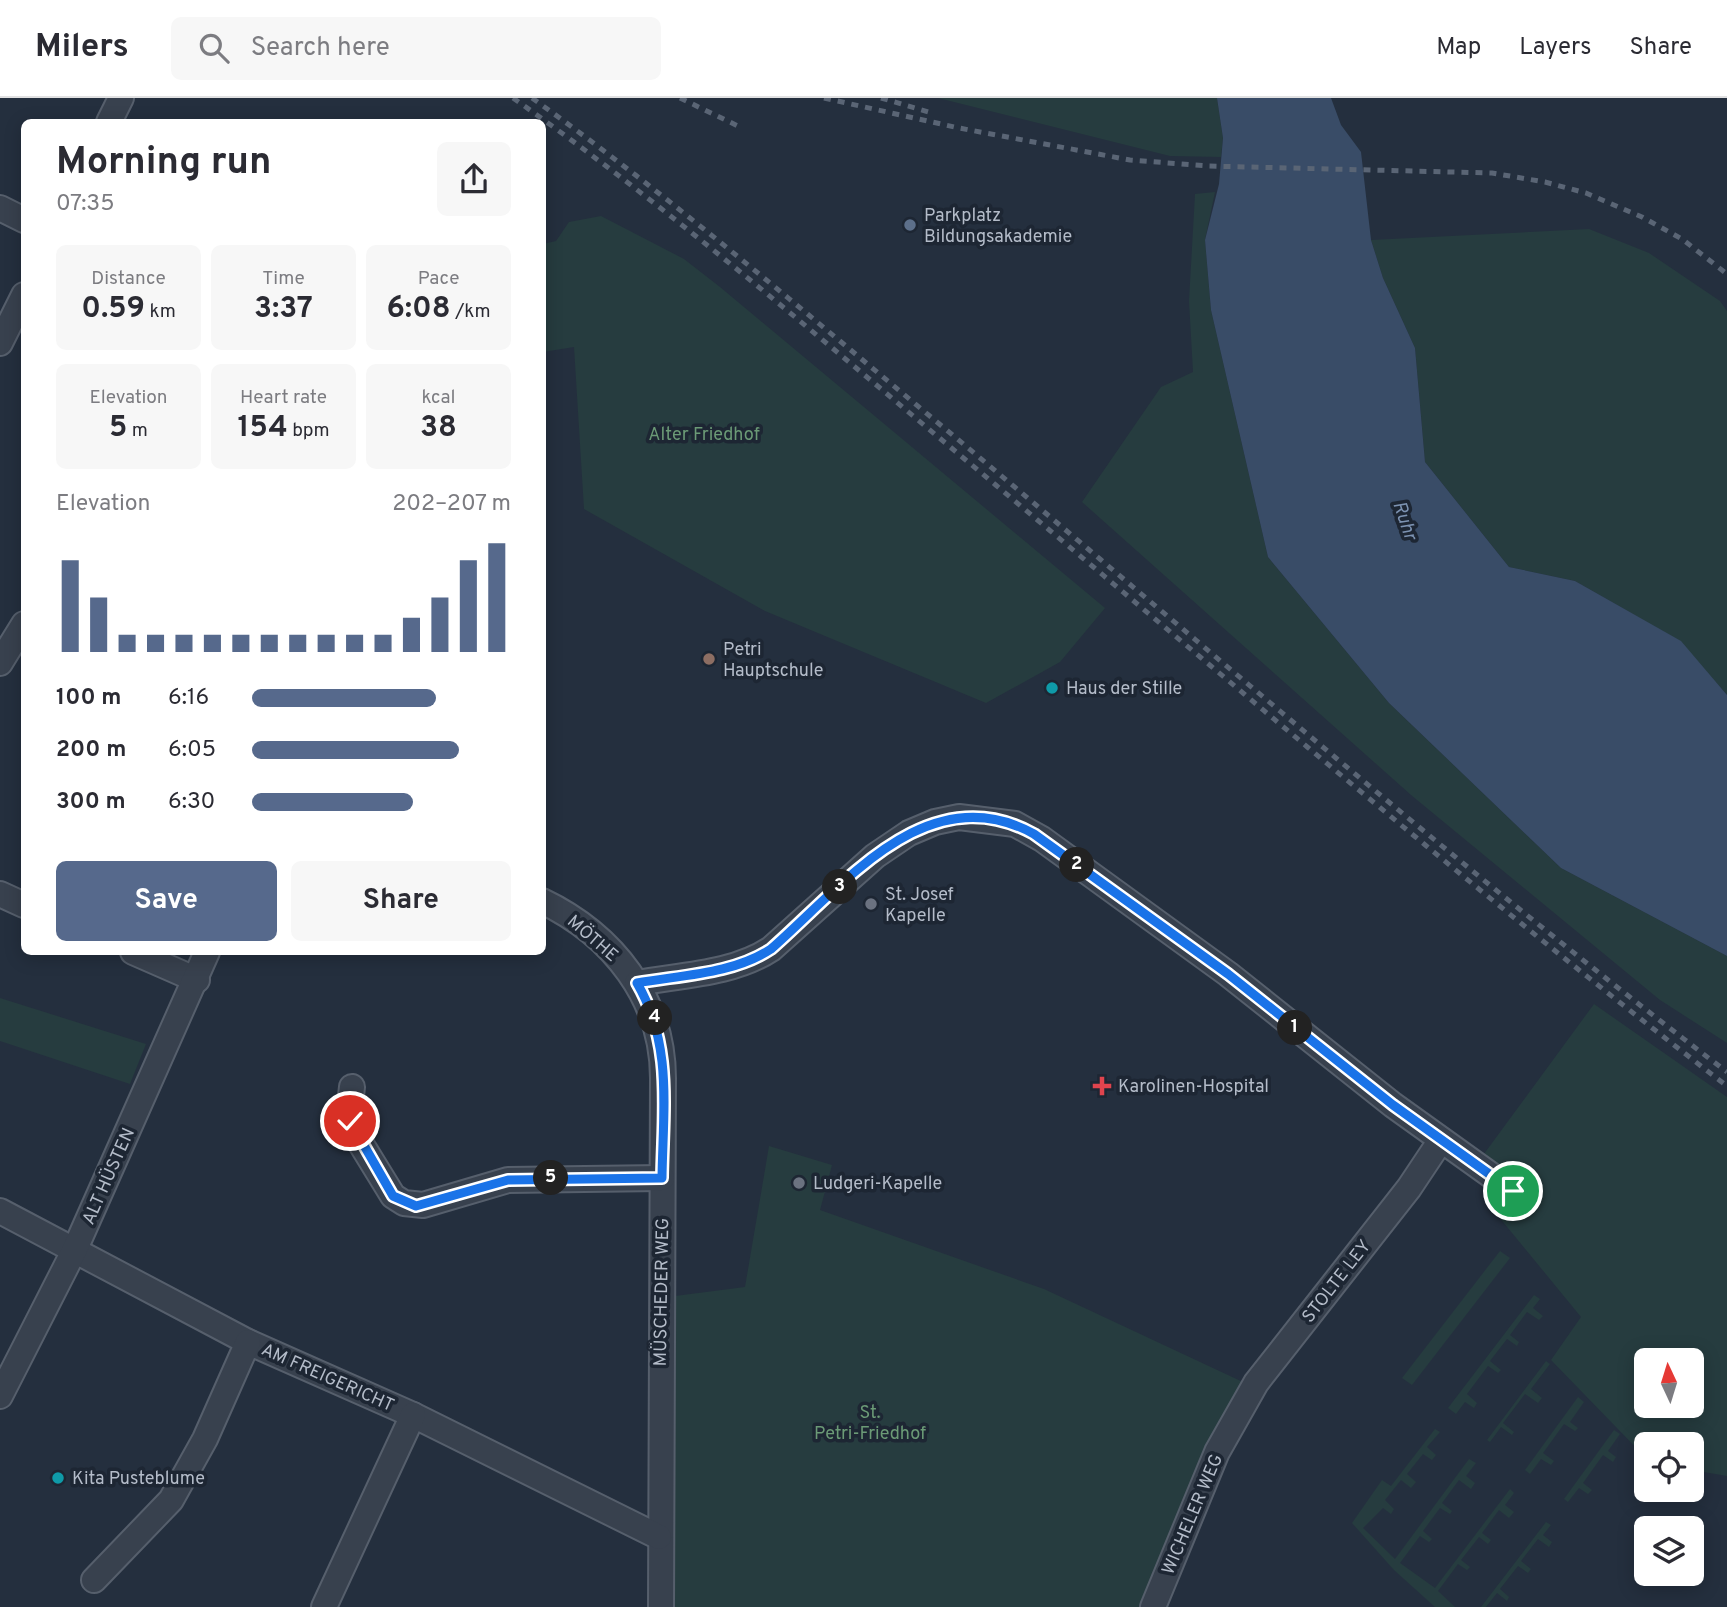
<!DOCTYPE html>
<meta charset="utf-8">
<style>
:root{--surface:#fff;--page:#f7f7f7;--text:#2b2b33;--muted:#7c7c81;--line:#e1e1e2;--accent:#56698c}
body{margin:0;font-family:Overpass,sans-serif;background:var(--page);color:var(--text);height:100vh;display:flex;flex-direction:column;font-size:26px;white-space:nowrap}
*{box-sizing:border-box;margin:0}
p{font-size:23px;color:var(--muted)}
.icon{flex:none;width:38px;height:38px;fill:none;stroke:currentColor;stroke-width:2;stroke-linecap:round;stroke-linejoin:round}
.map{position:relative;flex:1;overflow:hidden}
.side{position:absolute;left:21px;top:21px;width:525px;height:836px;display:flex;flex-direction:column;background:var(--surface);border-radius:10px;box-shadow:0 4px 18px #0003}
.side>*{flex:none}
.needle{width:46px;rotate:356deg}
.controls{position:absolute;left:1634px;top:1250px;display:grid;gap:14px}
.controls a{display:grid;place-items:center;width:70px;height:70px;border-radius:10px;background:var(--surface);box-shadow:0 4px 18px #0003;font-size:35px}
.pin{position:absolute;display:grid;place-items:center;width:60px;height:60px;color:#fff;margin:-30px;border:4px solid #fff;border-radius:50%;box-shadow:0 2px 7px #0007}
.km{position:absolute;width:35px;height:35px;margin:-18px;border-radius:50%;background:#222;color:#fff;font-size:19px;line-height:35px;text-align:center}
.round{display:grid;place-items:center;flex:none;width:74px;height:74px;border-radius:10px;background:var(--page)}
.overview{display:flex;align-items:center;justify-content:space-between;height:119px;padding:0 35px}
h1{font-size:38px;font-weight:700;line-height:52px}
.stats{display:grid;grid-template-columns:repeat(3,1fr);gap:10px;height:119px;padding:7px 35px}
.stats div{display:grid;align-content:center;border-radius:10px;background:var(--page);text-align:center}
.stats b{font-size:30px;font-weight:700}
.stats small{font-size:19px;font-weight:400}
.stats p{font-size:19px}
.chart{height:196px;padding:14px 35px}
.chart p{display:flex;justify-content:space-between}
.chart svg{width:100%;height:126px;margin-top:7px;stroke:var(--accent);stroke-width:6}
.action{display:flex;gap:14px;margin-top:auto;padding:14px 35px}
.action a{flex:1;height:80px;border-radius:10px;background:var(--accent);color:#fff;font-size:28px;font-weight:700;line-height:80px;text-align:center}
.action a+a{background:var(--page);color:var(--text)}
ul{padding:0 35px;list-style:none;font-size:23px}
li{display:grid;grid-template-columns:112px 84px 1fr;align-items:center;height:52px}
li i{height:18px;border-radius:9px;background:var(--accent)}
header{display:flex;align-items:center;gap:42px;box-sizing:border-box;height:98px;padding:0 35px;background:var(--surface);border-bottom:2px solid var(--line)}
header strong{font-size:33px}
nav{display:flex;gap:38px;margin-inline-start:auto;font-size:24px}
.search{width:490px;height:63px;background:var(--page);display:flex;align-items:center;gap:18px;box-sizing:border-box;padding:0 24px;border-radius:10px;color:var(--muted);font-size:26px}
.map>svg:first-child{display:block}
.green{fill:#263c3f;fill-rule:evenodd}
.water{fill:#394c67}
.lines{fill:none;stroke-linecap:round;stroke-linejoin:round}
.minor-casing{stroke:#565f6c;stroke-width:28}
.minor{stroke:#38414e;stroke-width:24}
.rail{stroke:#5a6575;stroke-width:5;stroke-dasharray:7 7;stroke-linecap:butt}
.route-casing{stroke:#fff;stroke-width:14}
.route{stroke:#1a73e8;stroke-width:9}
.service-dot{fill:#5c6f8a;stroke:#1d2633;stroke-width:2.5}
.education-dot{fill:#8d6e63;stroke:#1d2633;stroke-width:2.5}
.culture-dot{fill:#0f9aa8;stroke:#1d2633;stroke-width:2.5}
.worship-dot{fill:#6b7280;stroke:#1d2633;stroke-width:2.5}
.health-dot{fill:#e0444e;stroke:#1d2633;stroke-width:2.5}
.labels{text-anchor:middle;stroke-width:7;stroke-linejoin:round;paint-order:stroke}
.poi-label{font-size:18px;fill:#b4bcc9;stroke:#1d2633;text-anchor:start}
.park-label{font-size:18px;fill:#6b9a76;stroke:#1d2633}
.street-label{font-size:18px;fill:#b4bcc9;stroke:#1d2633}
.water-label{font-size:19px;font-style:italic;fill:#7c92b1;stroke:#1d2633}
</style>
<header>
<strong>Milers</strong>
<div class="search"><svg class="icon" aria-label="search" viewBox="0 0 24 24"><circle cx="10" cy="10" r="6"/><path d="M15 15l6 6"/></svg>Search here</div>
<nav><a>Map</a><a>Layers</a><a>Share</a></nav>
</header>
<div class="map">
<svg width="1727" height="1509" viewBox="0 0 1727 1509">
<rect width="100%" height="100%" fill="#242f3e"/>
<g class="green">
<polygon points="938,0 1217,0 1223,40 1221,59 1170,58"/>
<polygon points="1215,94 1205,142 1211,212 1268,459 1389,605 1561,770 1727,858 1727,945 1660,902 1411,697 1082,404 1161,289 1193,274 1189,203 1195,96"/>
<polygon points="601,118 684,161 720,189 1105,510 1060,564 986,605 765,513 584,411 574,249 543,254 543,146 556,143 569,124"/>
<polygon points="1589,131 1649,155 1720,203 1727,213 1727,597 1680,543 1575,483 1509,469 1425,364 1415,250 1383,180 1371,142"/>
<polygon points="0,900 146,946 130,986 0,943"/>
<path d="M1594,906L1727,999V1378L1692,1372V1346H1647V1361L1551,1262L1581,1219L1485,1102L1481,1060ZM1647,1262H1692V1307H1647Z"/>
<polygon points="769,1048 832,1067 820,1112 1044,1191 1245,1285 1142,1509 673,1509 675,1198 745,1189"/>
<polygon points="1500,1153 1510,1160 1412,1287 1402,1280"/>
<polygon points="1534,1197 1540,1201 1533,1210 1543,1218 1539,1222 1527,1214 1510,1237 1519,1244 1517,1248 1507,1241 1490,1263 1501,1272 1498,1275 1488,1268 1467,1296 1477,1305 1474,1310 1465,1304 1456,1316 1448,1310"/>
<polygon points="1546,1263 1550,1266 1531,1291 1542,1300 1538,1305 1525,1296 1503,1325 1514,1334 1512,1337 1501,1329 1490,1344 1487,1342"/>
<polygon points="1578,1299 1584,1304 1570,1324 1578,1330 1575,1333 1564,1326 1543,1355 1554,1363 1551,1367 1541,1361 1530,1376 1525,1372"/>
<polygon points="1435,1331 1440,1334 1427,1349 1436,1357 1432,1362 1423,1356 1407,1376 1416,1384 1411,1390 1401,1382 1385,1402 1394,1411 1391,1416 1383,1410 1363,1430 1395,1461 1469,1361 1476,1365 1466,1378 1475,1385 1471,1391 1459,1382 1442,1405 1452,1413 1450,1416 1440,1410 1423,1433 1432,1441 1429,1444 1420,1438 1400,1465 1435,1490 1510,1391 1514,1395 1505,1407 1514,1414 1509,1420 1499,1412 1482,1435 1491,1442 1488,1446 1479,1439 1461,1462 1470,1469 1467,1472 1458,1466 1438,1493 1455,1509 1435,1509 1394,1472 1352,1425 1382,1382 1391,1388"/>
<polygon points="1614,1332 1620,1336 1608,1353 1616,1359 1613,1364 1603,1357 1583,1385 1592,1392 1588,1396 1579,1390 1568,1404 1564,1401"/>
<polygon points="1546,1424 1551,1427 1543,1437 1552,1444 1549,1449 1538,1441 1521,1463 1531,1471 1528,1475 1518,1468 1500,1491 1509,1499 1507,1503 1497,1495 1486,1509 1481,1509"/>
</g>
<polygon class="water" points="1217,0 1331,0 1341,27 1361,54 1371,142 1383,180 1415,250 1425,364 1509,469 1575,483 1681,543 1727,597 1727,858 1561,770 1389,605 1268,459 1211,212 1205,142 1219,86 1223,40"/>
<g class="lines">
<g class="minor-casing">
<g id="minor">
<polyline points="109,24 121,0"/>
<polyline points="0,110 24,122"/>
<polyline points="0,245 24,197"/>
<polyline points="0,565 24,526"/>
<polyline points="0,796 24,807"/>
<path d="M542,803C613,837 663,901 663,980L661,1509"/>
<polyline points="133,854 197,882"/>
<path d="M637,885C682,877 733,876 771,851L875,758L909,735L935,724L959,719L1015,726L1042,741L1228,876L1393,1007L1513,1093"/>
<polyline points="352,989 349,1015 358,1041 393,1098 404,1105 423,1107 508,1082 662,1080"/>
<polyline points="0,1113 248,1244 413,1317 659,1439"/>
<polyline points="0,1298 75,1151 207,854"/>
<polyline points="94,1482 171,1402 205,1341 248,1244"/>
<polyline points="324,1509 413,1317"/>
<polyline points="1153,1509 1217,1354 1256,1285 1409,1090 1441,1042"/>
</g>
</g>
<use href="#minor" class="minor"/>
<g class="rail">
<path d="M513,0C665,107 807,229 949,348C1207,563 1461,784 1727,988"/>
<path d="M532,0C675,102 808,217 943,329C1203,546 1458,770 1727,974"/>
<polyline points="680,0 738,28"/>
<polyline points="824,0 959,30 1130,62 1208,68 1492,75 1545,84 1586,95 1642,119 1682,141 1727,176"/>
<polyline points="881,0 932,15"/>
</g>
</g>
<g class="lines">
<g class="route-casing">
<path id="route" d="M350,1023L393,1098L416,1108L508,1082L662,1080C663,1011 673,947 637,885C682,877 733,876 771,851C844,787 928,677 1034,736L1228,876L1393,1007L1513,1093"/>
</g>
<use href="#route" class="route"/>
</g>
<circle class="service-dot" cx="910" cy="127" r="7"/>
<circle class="education-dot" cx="709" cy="561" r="7"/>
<g class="culture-dot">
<circle cx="1052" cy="590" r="7"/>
<circle cx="58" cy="1380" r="7"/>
</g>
<g class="worship-dot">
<circle cx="871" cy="806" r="7"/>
<circle cx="799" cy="1085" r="7"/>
</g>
<path class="health-dot" d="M1098.5 977.5h7v7h7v7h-7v7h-7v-7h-7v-7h7z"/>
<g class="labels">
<g class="poi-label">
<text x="924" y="123">Parkplatz<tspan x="924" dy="21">Bildungsakademie</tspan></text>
<text x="723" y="557">Petri<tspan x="723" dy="21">Hauptschule</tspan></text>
<text x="1066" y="596">Haus der Stille</text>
<text x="885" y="802">St. Josef<tspan x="885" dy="21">Kapelle</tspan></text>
<text x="1118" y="994">Karolinen-Hospital</text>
<text x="813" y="1091">Ludgeri-Kapelle</text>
<text x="72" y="1386">Kita Pusteblume</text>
</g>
<g class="park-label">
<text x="704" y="342">Alter Friedhof</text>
<text x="870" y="1320">St.<tspan x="870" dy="21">Petri-Friedhof</tspan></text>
</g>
<g class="street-label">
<text transform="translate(593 840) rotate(41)" y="6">MÖTHE</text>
<text transform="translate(108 1078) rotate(-66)" y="6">ALT HÜSTEN</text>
<text transform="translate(1336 1183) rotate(-52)" y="6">STOLTE LEY</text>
<text transform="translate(661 1194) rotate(-89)" y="6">MÜSCHEDER WEG</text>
<text transform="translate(328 1279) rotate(24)" y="6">AM FREIGERICHT</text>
<text transform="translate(1192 1416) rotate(-67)" y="6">WICHELER WEG</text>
</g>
<g class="water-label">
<text transform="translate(1406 422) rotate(71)" y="7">Ruhr</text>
</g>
</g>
</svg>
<div class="controls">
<a><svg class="needle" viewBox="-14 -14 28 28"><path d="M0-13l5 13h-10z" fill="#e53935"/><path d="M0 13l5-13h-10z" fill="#7c7c81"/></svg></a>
<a><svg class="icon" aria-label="locate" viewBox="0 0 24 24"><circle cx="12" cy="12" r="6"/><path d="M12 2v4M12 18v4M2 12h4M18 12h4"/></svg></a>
<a><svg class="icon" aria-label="layers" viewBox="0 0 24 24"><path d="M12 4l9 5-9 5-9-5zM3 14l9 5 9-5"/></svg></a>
</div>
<div class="pin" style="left:1513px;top:1093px;background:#1e9e55"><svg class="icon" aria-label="arrive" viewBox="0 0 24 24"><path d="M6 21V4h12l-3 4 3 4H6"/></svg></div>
<div class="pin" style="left:350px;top:1023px;background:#d93025"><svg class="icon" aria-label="check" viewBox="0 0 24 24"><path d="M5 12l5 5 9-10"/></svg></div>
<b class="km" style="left:1295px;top:930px">1</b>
<b class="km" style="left:1077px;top:767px">2</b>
<b class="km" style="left:840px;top:789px">3</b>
<b class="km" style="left:655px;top:920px">4</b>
<b class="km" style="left:551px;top:1080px">5</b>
<section class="side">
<div class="overview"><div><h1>Morning run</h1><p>07:35</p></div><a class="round"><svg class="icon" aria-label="share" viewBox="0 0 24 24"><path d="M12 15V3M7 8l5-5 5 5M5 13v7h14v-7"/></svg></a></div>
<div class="stats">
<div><p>Distance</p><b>0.59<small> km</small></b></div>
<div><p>Time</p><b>3:37</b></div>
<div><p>Pace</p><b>6:08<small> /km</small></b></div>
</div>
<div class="stats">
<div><p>Elevation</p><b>5<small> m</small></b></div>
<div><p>Heart rate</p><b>154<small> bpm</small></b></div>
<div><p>kcal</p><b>38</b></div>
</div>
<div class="chart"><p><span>Elevation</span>202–207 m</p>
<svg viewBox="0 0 160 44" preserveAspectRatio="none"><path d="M5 44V12M15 44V25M25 44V38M35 44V38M45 44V38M55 44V38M65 44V38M75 44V38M85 44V38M95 44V38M105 44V38M115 44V38M125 44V32M135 44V25M145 44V12M155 44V6"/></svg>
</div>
<ul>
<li><b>100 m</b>6:16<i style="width:71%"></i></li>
<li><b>200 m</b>6:05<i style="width:80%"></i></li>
<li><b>300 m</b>6:30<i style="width:62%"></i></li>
</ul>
<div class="action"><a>Save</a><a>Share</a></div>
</section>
</div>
